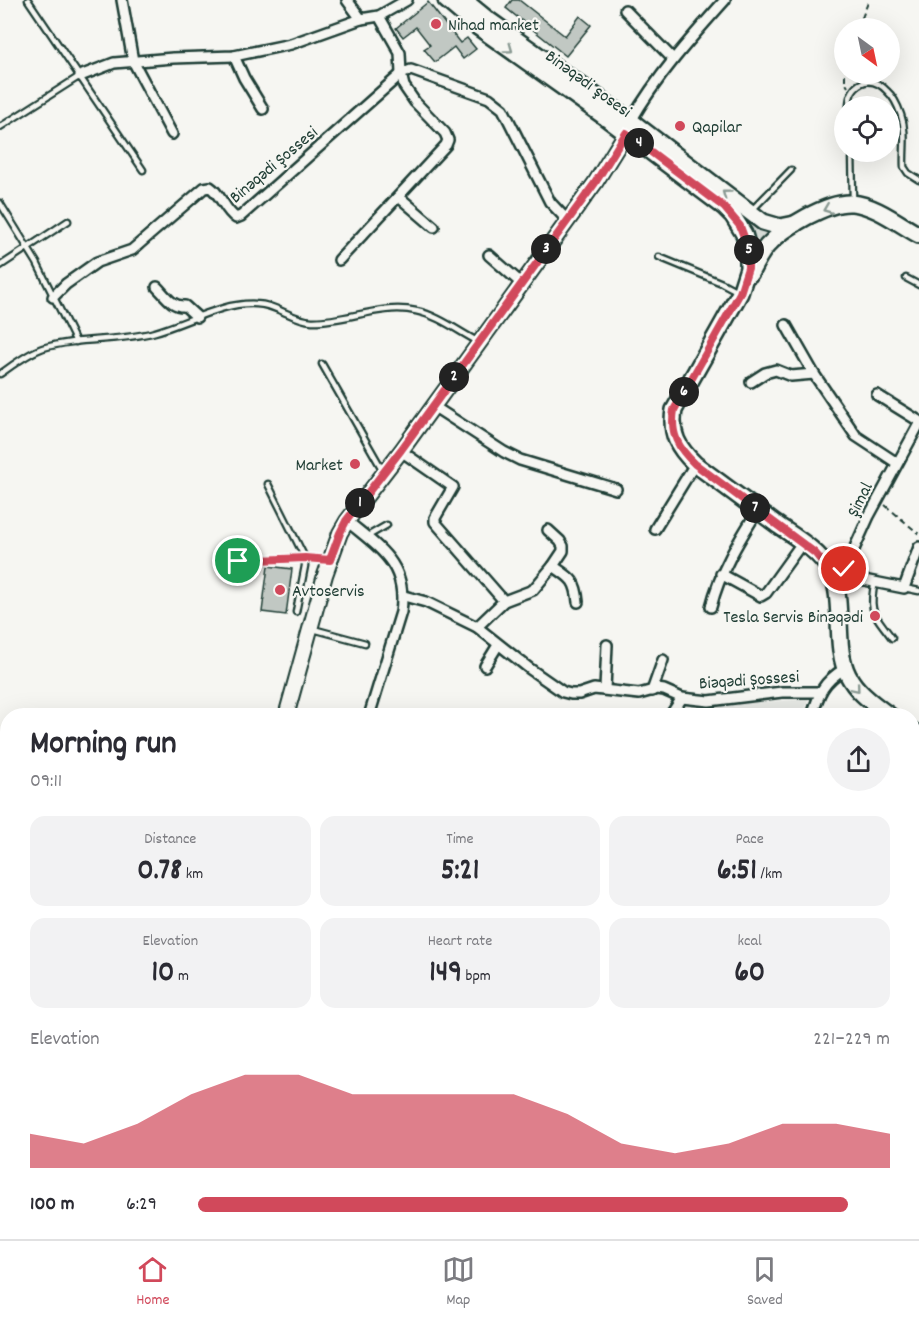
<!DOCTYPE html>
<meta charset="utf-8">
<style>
:root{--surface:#fff;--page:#f2f2f3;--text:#2b2b33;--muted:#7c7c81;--line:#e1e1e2;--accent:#d1495b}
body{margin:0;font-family:Dekko,sans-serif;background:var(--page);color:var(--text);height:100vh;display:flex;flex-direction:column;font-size:22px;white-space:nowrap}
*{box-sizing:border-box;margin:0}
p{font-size:20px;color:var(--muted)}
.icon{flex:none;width:33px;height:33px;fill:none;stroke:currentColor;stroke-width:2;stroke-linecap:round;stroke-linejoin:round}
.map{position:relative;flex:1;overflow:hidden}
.drawer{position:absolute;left:0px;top:708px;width:920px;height:531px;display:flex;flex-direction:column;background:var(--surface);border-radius:24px 24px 0 0;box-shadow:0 6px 24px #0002}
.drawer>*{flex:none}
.needle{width:39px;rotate:147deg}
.buttons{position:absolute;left:834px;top:18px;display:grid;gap:12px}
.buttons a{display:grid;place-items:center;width:66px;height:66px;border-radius:50%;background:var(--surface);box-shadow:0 6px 24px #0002;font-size:30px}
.pin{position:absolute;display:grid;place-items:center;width:51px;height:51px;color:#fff;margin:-26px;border:3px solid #fff;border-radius:50%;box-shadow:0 2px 6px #0007}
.km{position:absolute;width:30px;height:30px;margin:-15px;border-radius:50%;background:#222;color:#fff;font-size:16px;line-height:30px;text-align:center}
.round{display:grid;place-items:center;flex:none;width:63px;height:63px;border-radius:32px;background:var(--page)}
.summary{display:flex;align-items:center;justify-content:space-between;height:102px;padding:0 30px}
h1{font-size:33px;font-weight:800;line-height:45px}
.figures{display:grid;grid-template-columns:repeat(3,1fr);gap:9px;height:102px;padding:6px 30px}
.figures div{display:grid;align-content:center;border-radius:15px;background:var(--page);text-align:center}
.figures b{font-size:30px;font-weight:800}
.figures small{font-size:16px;font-weight:400}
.figures p{font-size:16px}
.chart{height:168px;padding:12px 30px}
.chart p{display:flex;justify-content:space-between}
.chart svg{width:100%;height:108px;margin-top:6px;fill:var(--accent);opacity:.7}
ul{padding:0 30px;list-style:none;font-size:20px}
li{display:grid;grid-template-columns:96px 72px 1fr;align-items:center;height:45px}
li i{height:15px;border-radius:8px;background:var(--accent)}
.menu{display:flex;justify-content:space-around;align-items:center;height:84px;border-top:2px solid var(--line);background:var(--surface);font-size:16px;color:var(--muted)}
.menu a{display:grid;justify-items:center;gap:3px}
.menu .current{color:var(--accent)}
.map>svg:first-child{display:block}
.built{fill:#e6e8e4}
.green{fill:#d6dbd6;stroke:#7a8c85;stroke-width:1.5}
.building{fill:#c1c8c3;stroke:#1f3d34;stroke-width:1.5}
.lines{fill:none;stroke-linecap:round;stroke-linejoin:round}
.service-casing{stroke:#1f3d34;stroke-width:9}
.minor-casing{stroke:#1f3d34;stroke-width:14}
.tertiary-casing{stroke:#1f3d34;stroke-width:16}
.secondary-casing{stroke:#1f3d34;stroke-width:18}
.primary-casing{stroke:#1f3d34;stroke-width:20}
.path{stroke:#1f3d34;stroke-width:2;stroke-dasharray:6 4.5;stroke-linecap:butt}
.service{stroke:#f6f6f2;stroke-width:4.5}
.minor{stroke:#f6f6f2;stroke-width:9}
.tertiary{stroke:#f6f6f2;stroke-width:12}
.secondary{stroke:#f6f6f2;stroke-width:14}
.primary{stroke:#f6f6f2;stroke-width:15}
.oneway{stroke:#8a9a93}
.route-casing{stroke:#fff;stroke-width:12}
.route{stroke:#d1495b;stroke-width:8}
.poi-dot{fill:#d1495b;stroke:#f6f6f2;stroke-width:2}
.labels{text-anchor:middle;stroke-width:4.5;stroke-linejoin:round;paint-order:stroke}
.poi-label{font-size:18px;fill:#1f3d34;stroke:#f6f6f2;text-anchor:start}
.street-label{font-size:18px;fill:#1f3d34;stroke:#f6f6f2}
</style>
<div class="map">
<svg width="919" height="1239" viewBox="0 0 919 1239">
<rect width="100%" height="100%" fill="#f6f6f2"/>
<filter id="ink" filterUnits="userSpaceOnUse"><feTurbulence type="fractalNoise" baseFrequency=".0167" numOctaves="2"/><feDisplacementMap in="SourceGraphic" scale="12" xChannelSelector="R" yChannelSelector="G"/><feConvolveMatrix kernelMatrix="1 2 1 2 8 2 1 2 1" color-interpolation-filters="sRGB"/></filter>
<g filter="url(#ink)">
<polygon class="built" points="808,699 804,715 679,716 684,707"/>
<path class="green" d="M730,205C744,217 755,228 774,232L756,255Z"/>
<g class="building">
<polygon points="512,0 519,0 565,36 580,16 591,25 566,56 506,8"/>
<polygon points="428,2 460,43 467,38 476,49 463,59 454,47 435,62 424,49 430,45 416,27 403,37 396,28"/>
<polygon points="268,566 292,569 286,615 262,612"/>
</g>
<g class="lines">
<g class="service-casing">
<g id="service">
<polyline points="28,0 143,170"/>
<path d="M849,106C849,83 870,73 887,91C894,97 898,106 901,115C907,132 903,150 904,167L908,173L919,180"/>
<polyline points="0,127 80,76"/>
<polyline points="852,152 853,200"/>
<polyline points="0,203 37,263 76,342"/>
<polyline points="752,210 791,170"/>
<polyline points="659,257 722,283 739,292"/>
<polyline points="0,266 68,221"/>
<polyline points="906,278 919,285"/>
<polyline points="322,364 382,469"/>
<path d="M0,374C13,365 28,353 43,348C79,337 119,342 155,332C188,323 222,302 256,304C276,304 292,320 312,321C346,322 382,303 416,311C437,315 458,331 477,341"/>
<polyline points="268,484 305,558 305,566 296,612"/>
<polyline points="366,537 387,525"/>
<polyline points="238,561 305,558 328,560"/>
<path d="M875,581C868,613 874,613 892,638"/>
<polyline points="904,588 919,591"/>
<polyline points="313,629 365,643"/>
<polyline points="0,952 8,952"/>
</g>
</g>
<g class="minor-casing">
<g id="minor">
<polyline points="122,0 133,61 172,134"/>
<polyline points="347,0 361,19"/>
<polyline points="625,10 673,59"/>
<polyline points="234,56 244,78 263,109"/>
<polyline points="80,76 114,63 173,58 234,56 291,44 361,19 379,16 407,0"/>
<path d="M631,121C657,76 690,39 725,0"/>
<polyline points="399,197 434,227"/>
<polyline points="489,255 521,283"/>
<polyline points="339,260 446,145 448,140 445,133 415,102 404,86 401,74 400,53 379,16"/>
<path d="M157,287C166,296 172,307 185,306L197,317"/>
<path d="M53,297L66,284L97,262L132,250L204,188L210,187C221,194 224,210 236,218L241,216L392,82L401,74L411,70L489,98L503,109L550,202L568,221"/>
<polyline points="786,325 814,374 856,436 897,463"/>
<polyline points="751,382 765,373 776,370 791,376 814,374"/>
<polyline points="877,395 919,421"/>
<polyline points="433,406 504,452 520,460 616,489"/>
<polyline points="401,451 453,487 435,518 435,522 504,601"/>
<path d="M347,521C379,548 408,564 401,612L369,716"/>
<polyline points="655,529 695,464"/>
<path d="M553,566C571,578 576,580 578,602"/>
<polyline points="721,574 761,596 766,593 802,543"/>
<polyline points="835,583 851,556 869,516 919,424"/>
<polyline points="835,583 859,579 904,588 919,547"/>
<polyline points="404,596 426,602 477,627 530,669 563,692 571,694 579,694 594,689 639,694 657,689 664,690 682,698 709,701 782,692 819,692"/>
<path d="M711,607C720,571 738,542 758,510"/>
<polyline points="477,627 504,601 533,590 553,566 563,551 563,546 560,541 548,530"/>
<polyline points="485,666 498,645"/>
<polyline points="605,689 607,645"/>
<polyline points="652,691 663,660"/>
<polyline points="670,716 682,698"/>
<path d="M812,716C819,693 823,682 844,669"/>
<polyline points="912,955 919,958"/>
<polyline points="912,1125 919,1125"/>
<polyline points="242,1232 267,1239"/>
<polyline points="378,1239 380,1232"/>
<polyline points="536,1239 537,1235 544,1232"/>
<polyline points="615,1239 616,1232"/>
</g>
</g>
<g class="tertiary-casing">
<polyline id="tertiary" points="917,1239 919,1232"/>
</g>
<g class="secondary-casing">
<g id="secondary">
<polyline points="286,716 325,575 340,533 347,521 401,451 595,183 626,133"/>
<polyline points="157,1239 159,1232"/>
</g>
</g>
<g class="primary-casing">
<g id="primary">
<path d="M446,0L478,27L602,115L724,207L733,216L744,234L748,248V268L740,293L674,410C670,434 678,448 695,464C722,484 749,504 776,524C795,537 820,551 831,572C838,586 838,602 839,617C840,672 845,684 890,716"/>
<polyline points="464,0 486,18 631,121 763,222 780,227 795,224"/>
<path d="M750,274C755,264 760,254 767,246C783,228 828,201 852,203C875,205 899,224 919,235"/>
<polyline points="912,731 919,736"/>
</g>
</g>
<g class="path">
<polyline points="858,28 869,0"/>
<polyline points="845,74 845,82 848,87"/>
<polyline points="885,505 919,534"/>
</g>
<use href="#service" class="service"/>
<use href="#minor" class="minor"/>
<use href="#tertiary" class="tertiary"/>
<use href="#secondary" class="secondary"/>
<use href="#primary" class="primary"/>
</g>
<defs><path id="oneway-chevron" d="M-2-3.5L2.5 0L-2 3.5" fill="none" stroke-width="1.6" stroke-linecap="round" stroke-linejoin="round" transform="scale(1.5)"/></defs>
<g class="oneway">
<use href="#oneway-chevron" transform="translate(509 49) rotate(36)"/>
<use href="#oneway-chevron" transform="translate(726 194) rotate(-143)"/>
<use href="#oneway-chevron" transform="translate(827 209) rotate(158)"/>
<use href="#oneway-chevron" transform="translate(856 688) rotate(50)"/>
</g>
</g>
<g class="lines" filter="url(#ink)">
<g class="route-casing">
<path id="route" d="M238,561L305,558L330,560L340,533L346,521L401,450L595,183L626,133L724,207L740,226L748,248V268L740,293L674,410C670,434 678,448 695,464L815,553L830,571L835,583L844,569"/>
</g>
<use href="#route" class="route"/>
</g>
<g class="poi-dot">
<circle cx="436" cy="24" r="6"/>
<circle cx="680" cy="126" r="6"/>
<circle cx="355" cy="464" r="6"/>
<circle cx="280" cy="590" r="6"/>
<circle cx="875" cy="616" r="6"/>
</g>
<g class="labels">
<g class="poi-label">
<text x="448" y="30">Nihad market</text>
<text x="692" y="132">Qapilar</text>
<text x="343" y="470" text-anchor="end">Market</text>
<text x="292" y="596">Avtoservis</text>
<text x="863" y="622" text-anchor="end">Tesla Servis Binəqədi</text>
</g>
<g class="street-label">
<text transform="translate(589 83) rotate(36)" y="6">Binəqədi şosesi</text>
<text transform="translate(273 164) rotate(-40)" y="6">Binəqədi Şossesi</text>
<text transform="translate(859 499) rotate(-63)" y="6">Şimal</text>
<text transform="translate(749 679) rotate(-4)" y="6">Biəqədi Şossesi</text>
</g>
</g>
</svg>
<div class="buttons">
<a><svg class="needle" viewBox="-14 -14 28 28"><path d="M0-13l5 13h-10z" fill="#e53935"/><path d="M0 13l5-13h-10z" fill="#7c7c81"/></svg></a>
<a><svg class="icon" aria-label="locate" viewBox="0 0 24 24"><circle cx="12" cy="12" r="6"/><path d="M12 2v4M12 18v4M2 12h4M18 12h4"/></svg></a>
</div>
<div class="pin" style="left:238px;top:561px;background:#1e9e55"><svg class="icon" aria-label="arrive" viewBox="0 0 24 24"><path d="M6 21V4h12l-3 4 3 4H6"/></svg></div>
<div class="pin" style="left:844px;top:569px;background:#d93025"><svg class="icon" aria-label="check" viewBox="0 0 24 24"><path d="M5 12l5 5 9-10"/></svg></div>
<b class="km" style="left:360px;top:503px">1</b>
<b class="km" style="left:454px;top:377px">2</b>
<b class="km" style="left:546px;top:249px">3</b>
<b class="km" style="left:639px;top:143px">4</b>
<b class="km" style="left:749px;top:250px">5</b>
<b class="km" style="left:684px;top:392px">6</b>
<b class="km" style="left:755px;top:508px">7</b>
<section class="drawer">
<div class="summary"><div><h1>Morning run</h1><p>09:11</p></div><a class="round"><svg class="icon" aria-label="share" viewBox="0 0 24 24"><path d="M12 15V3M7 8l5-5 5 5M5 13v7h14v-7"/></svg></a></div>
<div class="figures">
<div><p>Distance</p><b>0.78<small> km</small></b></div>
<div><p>Time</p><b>5:21</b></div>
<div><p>Pace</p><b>6:51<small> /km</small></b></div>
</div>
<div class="figures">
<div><p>Elevation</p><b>10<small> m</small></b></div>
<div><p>Heart rate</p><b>149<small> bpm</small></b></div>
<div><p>kcal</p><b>60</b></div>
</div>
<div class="chart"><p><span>Elevation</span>221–229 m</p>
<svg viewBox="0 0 160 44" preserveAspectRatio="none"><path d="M0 44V30L10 34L20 26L30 14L40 6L50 6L60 14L70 14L80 14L90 14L100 22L110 34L120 38L130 34L140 26L150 26L160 30V44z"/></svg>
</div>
<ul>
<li><b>100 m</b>6:29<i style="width:94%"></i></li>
</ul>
</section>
</div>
<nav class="menu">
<a class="current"><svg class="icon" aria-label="home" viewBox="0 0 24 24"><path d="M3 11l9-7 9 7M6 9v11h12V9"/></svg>Home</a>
<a><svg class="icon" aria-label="map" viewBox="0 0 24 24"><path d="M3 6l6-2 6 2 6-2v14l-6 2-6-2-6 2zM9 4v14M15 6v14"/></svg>Map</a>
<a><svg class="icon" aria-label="saved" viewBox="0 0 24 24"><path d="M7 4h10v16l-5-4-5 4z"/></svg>Saved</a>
</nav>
